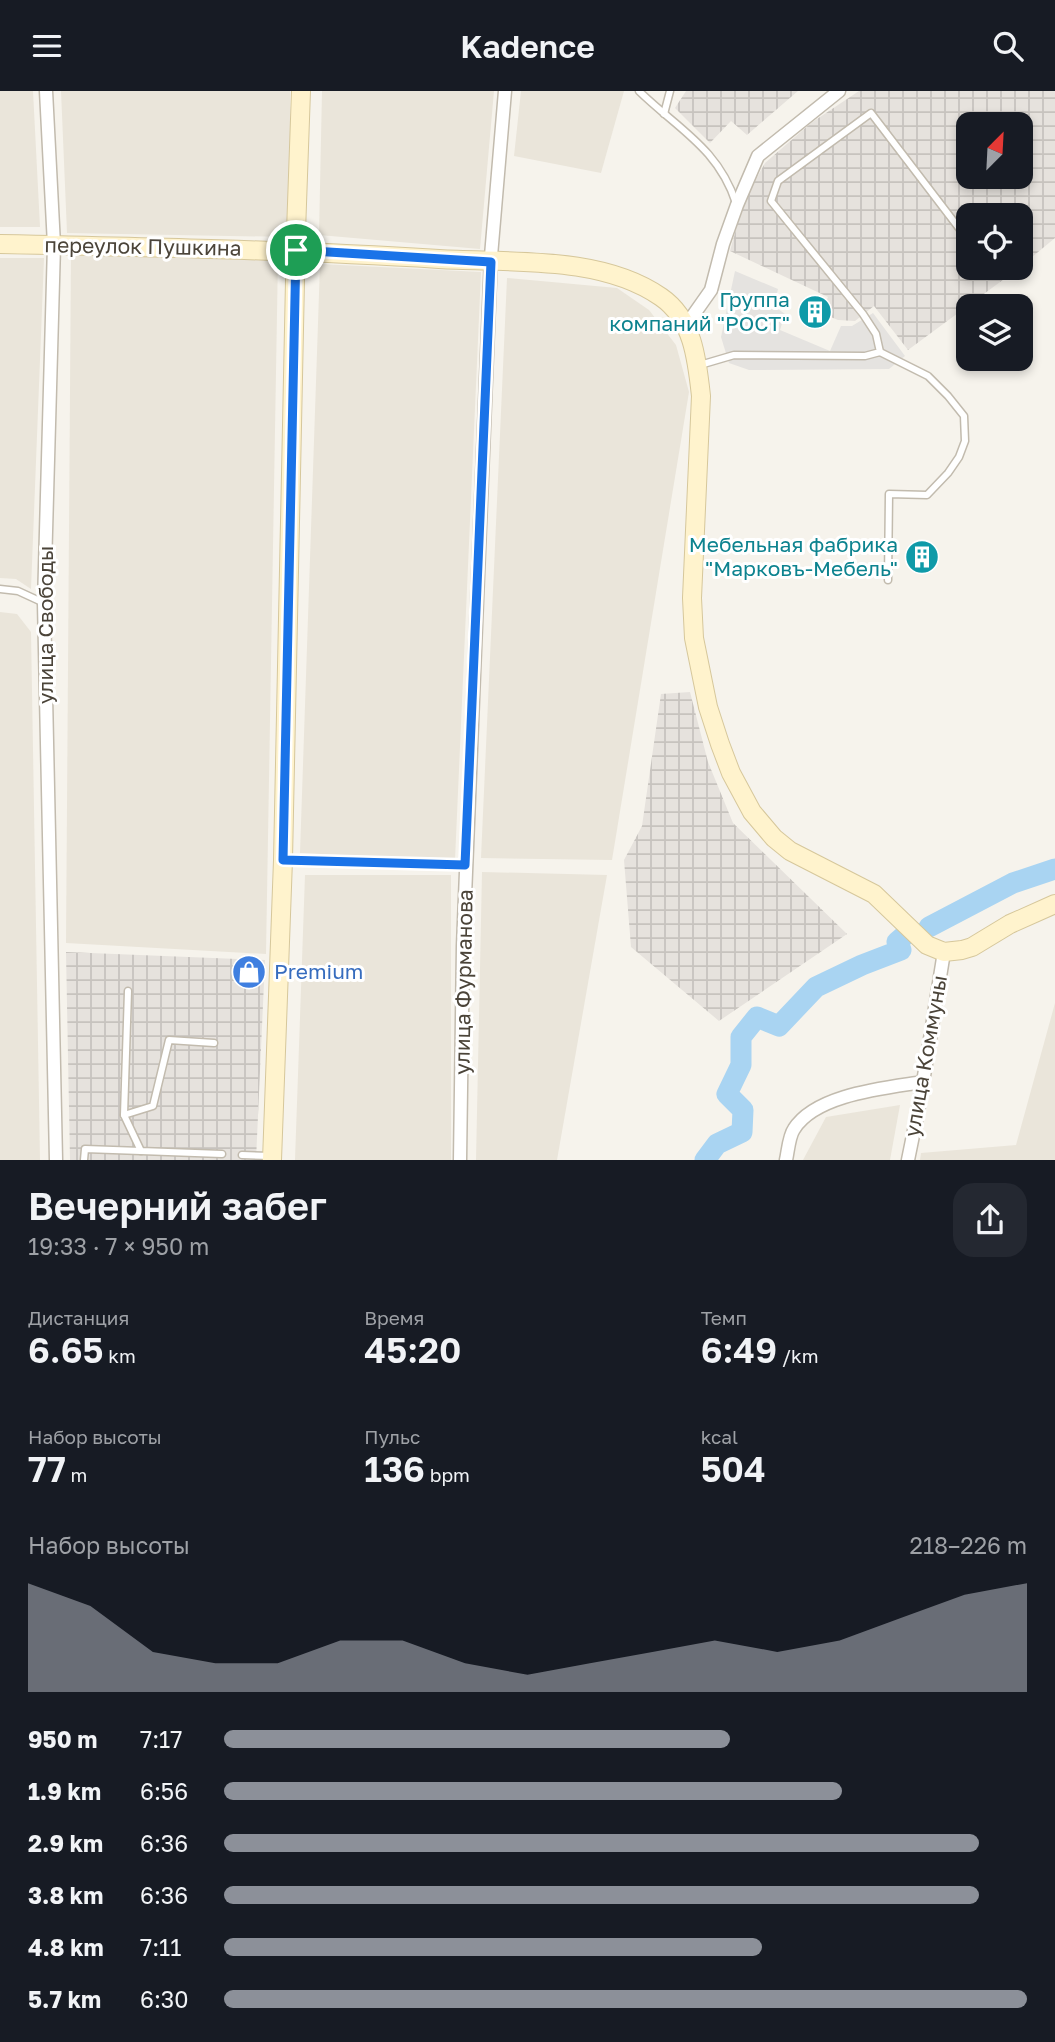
<!DOCTYPE html>
<html lang="ru">
<meta charset="utf-8">
<style>
:root{--surface:#171b24;--page:#242831;--text:#f1f3f6;--muted:#9ea1a6;--accent:#8c9099}
body{margin:0;font-family:"Golos Text",sans-serif;background:var(--page);color:var(--text);height:100vh;display:flex;flex-direction:column;font-size:26px;white-space:nowrap}
*{box-sizing:border-box;margin:0}
p{font-size:23px;color:var(--muted)}
.icon{flex:none;width:38px;height:38px;fill:none;stroke:currentColor;stroke-width:2;stroke-linecap:round;stroke-linejoin:round}
.map{position:relative;height:1069px;overflow:hidden}
.sheet{display:flex;flex-direction:column;background:var(--surface);flex:1}
.sheet>*{flex:none}
.needle{width:46px;rotate:24deg}
.buttons{position:absolute;left:956px;top:21px;display:grid;gap:14px}
.buttons a{display:grid;place-items:center;width:77px;height:77px;border-radius:14px;background:var(--surface);box-shadow:0 4px 10px #0003;font-size:35px}
.pin{position:absolute;display:grid;place-items:center;width:60px;height:60px;color:#fff;margin:-30px;border:4px solid #fff;border-radius:50%;box-shadow:0 2px 7px #0007}
.round{display:grid;place-items:center;flex:none;width:74px;height:74px;border-radius:21px;background:var(--page)}
.summary{display:flex;align-items:center;justify-content:space-between;height:119px;padding:0 28px}
h1{font-size:38px;font-weight:600;line-height:52px}
.stats{display:grid;grid-template-columns:repeat(3,1fr);gap:10px;height:119px;padding:7px 28px}
.stats div{display:grid;align-content:center}
.stats b{font-size:35px;font-weight:600}
.stats small{font-size:19px;font-weight:400}
.stats p{font-size:19px}
.chart{height:196px;padding:14px 28px}
.chart p{display:flex;justify-content:space-between}
.chart svg{width:100%;height:126px;margin-top:7px;fill:var(--accent);opacity:.7}
ul{padding:0 28px;list-style:none;font-size:23px}
li{display:grid;grid-template-columns:112px 84px 1fr;align-items:center;height:52px}
li i{height:18px;border-radius:9px;background:var(--accent)}
header{display:flex;justify-content:space-between;align-items:center;height:91px;padding:0 28px;background:var(--surface);font-size:32px;font-weight:600}
.map>svg:first-child{display:block}
.residential{fill:#eae5da}
.industrial{fill:url(#industrial-grid);fill-rule:evenodd}
.parking{fill:#e5e3e0}
.lines{fill:none;stroke-linecap:round;stroke-linejoin:round}
.river{stroke:#a9d4f2;stroke-width:21}
.lane-casing{stroke:#c2bbae;stroke-width:9}
.street-casing{stroke:#c2bbae;stroke-width:15}
.secondary-casing{stroke:#d6c79b;stroke-width:20}
.lane{stroke:#fff;stroke-width:6}
.street{stroke:#fff;stroke-width:12}
.secondary{stroke:#fff3cd;stroke-width:18}
.route-casing{stroke:#fff;stroke-width:14}
.route{stroke:#1a73e8;stroke-width:9}
.labels{text-anchor:middle;stroke-width:6;stroke-linejoin:round;paint-order:stroke}
.street-label{font-size:21px;fill:#4b4439;stroke:#fff}
.culture-label{font-size:21px;fill:#0d838f;stroke:#fff;text-anchor:end}
.shop-label{font-size:21px;fill:#366cbe;stroke:#fff;text-anchor:start}
</style>
<header><svg class="icon" aria-label="menu" viewBox="0 0 24 24"><path d="M4 6h16M4 12h16M4 18h16"/></svg>Kadence<svg class="icon" aria-label="search" viewBox="0 0 24 24"><circle cx="10" cy="10" r="6"/><path d="M15 15l6 6"/></svg></header>
<div class="map">
<svg width="1055" height="1069" viewBox="0 0 1055 1069">
<defs>
<pattern id="industrial-grid" width="8" height="8" patternUnits="userSpaceOnUse" patternTransform="scale(1.75)"><rect width="8" height="8" fill="#e6e2dd"/><path d="M0 4h8M4 0v8" fill="none" stroke="#c7c3be"/></pattern>
</defs>
<rect width="100%" height="100%" fill="#f6f3ec"/>
<g class="residential">
<polygon points="0,0 33,0 40,136 0,136"/>
<polygon points="61,0 290,0 290,146 67,142"/>
<polygon points="322,0 494,0 480,158 319,144"/>
<polygon points="521,0 624,0 601,82 514,65"/>
<polygon points="71,162 278,165 266,863 66,852"/>
<polygon points="0,167 44,167 31,498 16,488 0,487"/>
<polygon points="320,173 481,181 455,769 300,762"/>
<polygon points="507,187 617,197 649,219 676,254 689,301 612,769 481,767"/>
<polygon points="0,521 17,523 31,541 40,1069 0,1069"/>
<polygon points="482,781 607,784 557,1069 476,1069"/>
<polygon points="305,784 451,784 451,1069 295,1069"/>
<polygon points="1055,912 1055,1069 920,1069 921,1062 1016,1054"/>
<polygon points="900,1014 890,1069 803,1069 826,1026"/>
</g>
<g class="industrial">
<polygon points="686,0 798,0 747,44 731,30 710,52 675,17"/>
<path d="M859,0H1055V147L1020,176V124H968V177H1019L908,259L874,215L855,230L838,229L821,222L828,206L730,160L744,110L765,72L811,32ZM968,33H1020V86H968Z"/>
<polygon points="690,601 708,671 733,732 847,843 719,930 631,856 624,769 642,735 661,603"/>
<polygon points="66,861 265,869 256,1069 70,1069"/>
</g>
<polygon class="parking" points="735,180 778,198 774,215 785,223 780,239 830,260 841,235 852,235 873,222 905,265 889,278 749,279 729,272 721,246"/>
<g class="lines">
<g class="river">
<polyline points="929,836 1013,792 1055,778"/>
<polyline points="705,1069 717,1053 742,1041 743,1019 727,1003 741,974 741,946 757,926 779,935 816,896 862,874 901,859 897,851 904,845"/>
</g>
<g class="lane-casing">
<g id="lane">
<path d="M639,0C678,38 718,57 736,112"/>
<polyline points="664,23 670,0"/>
<polyline points="880,261 928,285 948,305 964,325 965,350 959,366 948,382 927,404 889,403 888,489"/>
<polyline points="700,274 734,264 865,265 880,261 876,243 863,223 771,110 778,90 871,22 968,149"/>
<polyline points="0,498 18,500 44,512"/>
<polyline points="285,769 465,774"/>
<polyline points="128,900 124,1024 141,1060 222,1063"/>
<polyline points="124,1024 153,1015 169,949 214,952"/>
<polyline points="242,1064 270,1065"/>
<polyline points="84,1069 85,1058 141,1060"/>
</g>
</g>
<g class="street-casing">
<g id="street">
<polyline points="46,0 54,154 44,512 56,1069"/>
<polyline points="687,233 711,199 723,153 737,114 758,65 839,0"/>
<polyline points="460,1069 463,855 491,165 505,0"/>
<path d="M786,1069C788,1060 789,1045 794,1038C816,1003 886,997 923,991"/>
<polyline points="908,1069 920,1010 944,861"/>
</g>
</g>
<g class="secondary-casing">
<g id="secondary">
<path d="M0,153C147,156 293,159 439,168C510,172 601,164 661,206C693,228 697,268 701,305L692,507L694,547L708,616L720,653L731,682L752,721L774,747L790,760L874,803L927,854L944,861L962,859L972,856L1010,833L1055,813"/>
<polyline points="272,1069 283,769 296,141 301,0"/>
</g>
</g>
<use href="#lane" class="lane"/>
<use href="#street" class="street"/>
<use href="#secondary" class="secondary"/>
</g>
<g class="lines">
<g class="route-casing">
<polygon id="route" points="296,159 491,171 465,774 283,769"/>
</g>
<use href="#route" class="route"/>
</g>
<defs>
<g id="building-disc" transform="scale(1.75)"><circle r="9.5" fill="#0f9aa8" stroke="#fff"/><path d="M-4-6H4V6H1V3H-1V6H-4ZM-2.5-4.3h1.7v1.8h-1.7ZM.8-4.3h1.7v1.8H.8ZM-2.5-1h1.7V.8h-1.7ZM.8-1h1.7V.8H.8Z" fill="#fff"/></g>
<g id="shop-disc" transform="scale(1.75)"><circle r="9.5" fill="#3f7fe0" stroke="#fff"/><path d="M-5-2.5h2.3a2.7 3.5 0 0 1 5.4 0H5L5.5 6h-11ZM-1.5-2.5h3a1.5 2.3 0 0 0-3 0Z" fill="#fff"/></g>
</defs>
<g fill-rule="evenodd">
<use href="#building-disc" x="815" y="221"/>
<use href="#building-disc" x="922" y="466"/>
<use href="#shop-disc" x="249" y="881"/>
</g>
<g class="labels">
<g class="street-label">
<text transform="translate(143 156) rotate(1)" y="7">переулок Пушкина</text>
<text transform="translate(46 534) rotate(-90)" y="7">улица Свободы</text>
<text transform="translate(464 891) rotate(-89)" y="7">улица Фурманова</text>
<text transform="translate(926 965) rotate(-80)" y="7">улица Коммуны</text>
</g>
<g class="culture-label">
<text x="790" y="216">Группа<tspan x="790" dy="24">компаний "РОСТ"</tspan></text>
<text x="898" y="461">Мебельная фабрика<tspan x="898" dy="24">"Марковъ-Мебель"</tspan></text>
</g>
<g class="shop-label">
<text x="274" y="888">Premium</text>
</g>
</g>
</svg>
<div class="buttons">
<a><svg class="needle" viewBox="-14 -14 28 28"><path d="M0-13l5 13h-10z" fill="#e53935"/><path d="M0 13l5-13h-10z" fill="#9ea1a6"/></svg></a>
<a><svg class="icon" aria-label="locate" viewBox="0 0 24 24"><circle cx="12" cy="12" r="6"/><path d="M12 2v4M12 18v4M2 12h4M18 12h4"/></svg></a>
<a><svg class="icon" aria-label="layers" viewBox="0 0 24 24"><path d="M12 4l9 5-9 5-9-5zM3 14l9 5 9-5"/></svg></a>
</div>
<div class="pin" style="left:296px;top:159px;background:#1e9e55"><svg class="icon" aria-label="arrive" viewBox="0 0 24 24"><path d="M6 21V4h12l-3 4 3 4H6"/></svg></div>
</div>
<section class="sheet">
<div class="summary"><div><h1>Вечерний забег</h1><p>19:33 · 7 × 950 m</p></div><a class="round"><svg class="icon" aria-label="share" viewBox="0 0 24 24"><path d="M12 15V3M7 8l5-5 5 5M5 13v7h14v-7"/></svg></a></div>
<div class="stats">
<div><p>Дистанция</p><b>6.65<small> km</small></b></div>
<div><p>Время</p><b>45:20</b></div>
<div><p>Темп</p><b>6:49<small> /km</small></b></div>
</div>
<div class="stats">
<div><p>Набор высоты</p><b>77<small> m</small></b></div>
<div><p>Пульс</p><b>136<small> bpm</small></b></div>
<div><p>kcal</p><b>504</b></div>
</div>
<div class="chart"><p><span>Набор высоты</span>218–226 m</p>
<svg viewBox="0 0 160 44" preserveAspectRatio="none"><path d="M0 44V6L10 14L20 30L30 34L40 34L50 26L60 26L70 34L80 38L90 34L100 30L110 26L120 30L130 26L140 18L150 10L160 6V44z"/></svg>
</div>
<ul>
<li><b>950 m</b>7:17<i style="width:63%"></i></li>
<li><b>1.9 km</b>6:56<i style="width:77%"></i></li>
<li><b>2.9 km</b>6:36<i style="width:94%"></i></li>
<li><b>3.8 km</b>6:36<i style="width:94%"></i></li>
<li><b>4.8 km</b>7:11<i style="width:67%"></i></li>
<li><b>5.7 km</b>6:30<i style="width:100%"></i></li>
</ul>
</section>
